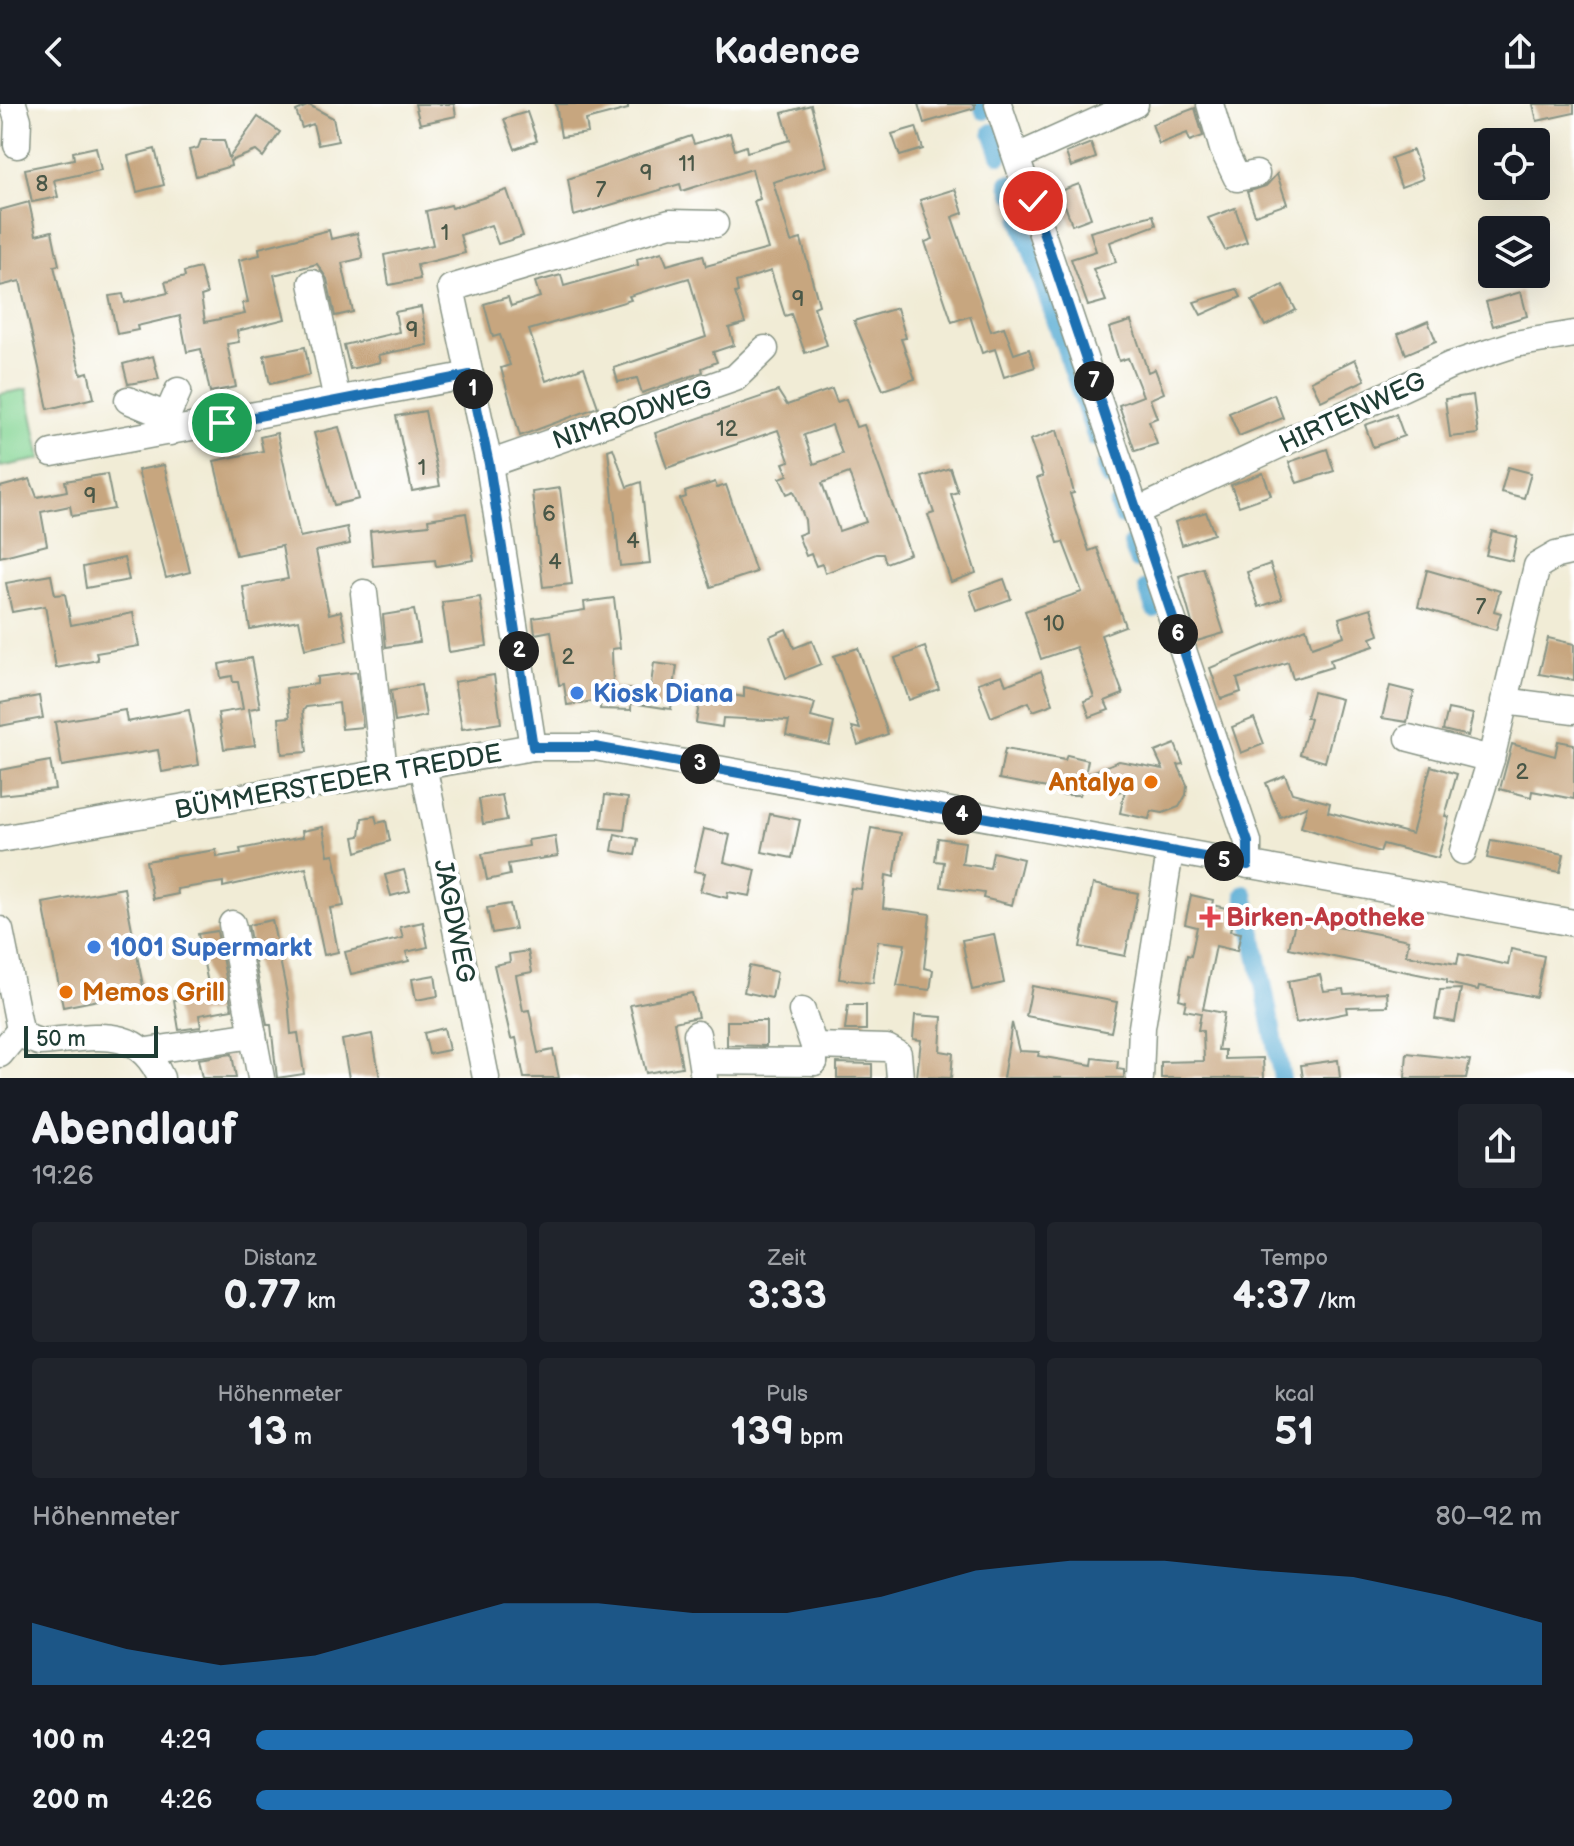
<!DOCTYPE html>
<html lang="de">
<meta charset="utf-8">
<style>
:root{--surface:#171b24;--page:#20242c;--text:#f1f3f6;--muted:#9ea1a6;--accent:#1f6fb2}
body{margin:0;font-family:"Balsamiq Sans",sans-serif;background:var(--page);color:var(--text);height:100vh;display:flex;flex-direction:column;font-size:30px;white-space:nowrap}
*{box-sizing:border-box;margin:0}
p{font-size:26px;color:var(--muted)}
.icon{flex:none;width:44px;height:44px;fill:none;stroke:currentColor;stroke-width:2;stroke-linecap:round;stroke-linejoin:round}
.map{position:relative;height:974px;overflow:hidden}
.details{display:flex;flex-direction:column;background:var(--surface);flex:1}
.details>*{flex:none}
.buttons{position:absolute;left:1478px;top:24px;display:grid;gap:16px}
.buttons a{display:grid;place-items:center;width:72px;height:72px;border-radius:8px;background:var(--surface);box-shadow:0 8px 32px #0002;font-size:40px}
.scale{position:absolute;left:24px;bottom:20px;width:134px;box-sizing:border-box;padding-left:8px;border:4px solid #1f3d34;border-top:0;font-size:22px;line-height:28px;white-space:nowrap;color:#1f3d34;-webkit-text-stroke:6px #fff;paint-order:stroke}
.pin{position:absolute;display:grid;place-items:center;width:68px;height:68px;color:#fff;margin:-34px;border:4px solid #fff;border-radius:50%;box-shadow:0 2px 8px #0007}
.km{position:absolute;width:40px;height:40px;margin:-20px;border-radius:50%;background:#222;color:#fff;font-size:22px;line-height:40px;text-align:center}
.round{display:grid;place-items:center;flex:none;width:84px;height:84px;border-radius:8px;background:var(--page)}
.summary{display:flex;align-items:center;justify-content:space-between;height:136px;padding:0 32px}
h1{font-size:44px;font-weight:800;line-height:60px}
.figures{display:grid;grid-template-columns:repeat(3,1fr);gap:12px;height:136px;padding:8px 32px}
.figures div{display:grid;align-content:center;border-radius:8px;background:var(--page);text-align:center}
.figures b{font-size:40px;font-weight:800}
.figures small{font-size:22px;font-weight:400}
.figures p{font-size:22px}
.chart{height:224px;padding:16px 32px}
.chart p{display:flex;justify-content:space-between}
.chart svg{width:100%;height:144px;margin-top:8px;fill:var(--accent);opacity:.7}
ul{padding:0 32px;list-style:none;font-size:26px}
li{display:grid;grid-template-columns:128px 96px 1fr;align-items:center;height:60px}
li i{height:20px;border-radius:10px;background:var(--accent)}
header{display:flex;justify-content:space-between;align-items:center;height:104px;padding:0 32px;background:var(--surface);font-size:36px;font-weight:800}
.map>svg:first-child{display:block}
.green{fill:#87d696;stroke:#538a65;stroke-width:2}
.lines{fill:none;stroke-linecap:round;stroke-linejoin:round}
.canal{stroke:#57abd3;stroke-width:18}
.building{fill:#c7a67f;fill-rule:evenodd}
.minor-casing{stroke:#889485;stroke-width:29}
.minor{stroke:#fff;stroke-width:26}
.route-casing{stroke:#fff;stroke-width:16}
.route{stroke:#1f6fb2;stroke-width:10}
.shop-dot{fill:#3f7fe0;stroke:#fff;stroke-width:3}
.food-dot{fill:#e8710a;stroke:#fff;stroke-width:3}
.health-dot{fill:#e0444e;stroke:#fff;stroke-width:3}
.labels{text-anchor:middle;stroke-width:8;stroke-linejoin:round;paint-order:stroke}
.number-label{font-size:22px;fill:#495747}
.street-label{font-size:26px;fill:#1f3d34;stroke:#fff}
.shop-label{font-size:26px;font-weight:bold;fill:#366cbe;stroke:#fff;text-anchor:start}
.food-label{font-size:26px;font-weight:bold;fill:#c56008;stroke:#fff;text-anchor:end}
.health-label{font-size:26px;font-weight:bold;fill:#be3a42;stroke:#fff;text-anchor:start}
</style>
<header><svg class="icon" aria-label="back" viewBox="0 0 24 24"><path d="M15 5l-7 7 7 7"/></svg>Kadence<svg class="icon" aria-label="share" viewBox="0 0 24 24"><path d="M12 15V3M7 8l5-5 5 5M5 13v7h14v-7"/></svg></header>
<div class="map">
<svg width="1574" height="974" viewBox="0 0 1574 974">
<rect width="100%" height="100%" fill="#fff"/>
<filter id="ink" filterUnits="userSpaceOnUse"><feTurbulence type="fractalNoise" baseFrequency=".0125" numOctaves="2"/><feDisplacementMap in="SourceGraphic" scale="16" xChannelSelector="R" yChannelSelector="G"/><feConvolveMatrix kernelMatrix="1 2 1 2 8 2 1 2 1" color-interpolation-filters="sRGB"/></filter>
<filter id="wash" filterUnits="userSpaceOnUse"><feTurbulence type="fractalNoise" baseFrequency=".006" numOctaves="4" result="noise"/><feDisplacementMap in="SourceGraphic" scale="32" xChannelSelector="R" yChannelSelector="G"/><feGaussianBlur stdDeviation="1.8" result="paint"/><feColorMatrix in="noise" values="0 0 0 0 0 0 0 0 0 0 0 0 0 0 0 0 0 1.4 0 .05"/><feComposite in="paint" operator="in"/></filter>
<g filter="url(#wash)">
<rect width="100%" height="100%" fill="#f1ecd6"/>
<polygon class="green" points="27,285 41,355 0,363 0,290"/>
<g class="lines">
<g class="canal">
<polyline points="982,0 984,7"/>
<polyline points="992,28 1000,51"/>
<polyline points="1009,79 1012,89"/>
<polyline points="1021,117 1096,334"/>
<polyline points="1105,362 1109,374"/>
<polyline points="1118,402 1122,412"/>
<polyline points="1132,440 1137,456"/>
<polyline points="1147,484 1154,505"/>
<polyline points="1245,790 1282,974"/>
</g>
</g>
<g id="blocks">
<g class="building">
<polygon points="415,0 454,0 456,12 420,20"/>
<polygon points="556,0 628,0 628,5 586,16 588,29 561,33"/>
<polygon points="918,0 975,0 975,4 924,19"/>
<polygon points="1533,0 1574,0 1574,9 1537,17"/>
<polygon points="309,1 333,14 338,37 318,41 313,20 302,24 296,7"/>
<polygon points="811,1 827,62 773,78 791,138 801,135 819,201 814,203 827,241 805,249 791,210 785,212 771,167 736,178 738,188 735,189 745,219 729,224 734,241 713,248 717,258 702,264 703,268 642,289 637,274 618,278 614,264 706,233 689,174 629,192 631,196 529,226 546,277 584,263 598,303 520,332 501,264 510,261 500,231 493,233 484,200 508,193 511,202 540,193 535,178 561,171 564,182 638,161 637,155 662,148 667,161 703,151 706,162 768,145 754,97 760,95 752,65 682,87 680,80 574,112 568,75 691,32 694,40 730,29 735,46 746,42 747,48 790,36 782,9"/>
<polygon points="1195,4 1203,32 1190,37 1187,29 1159,40 1152,20"/>
<polygon points="527,8 537,37 515,45 504,15"/>
<polygon points="258,13 280,28 263,53 256,47 230,57 231,62 196,72 189,46 198,44 201,36 224,36 229,54"/>
<polygon points="916,23 923,45 900,52 892,30"/>
<polygon points="1091,39 1096,54 1071,63 1066,49"/>
<polygon points="96,43 101,66 54,76 58,93 32,98 25,65 74,55 73,48"/>
<polygon points="155,45 164,81 137,88 128,52"/>
<polygon points="1413,46 1423,75 1401,83 1391,54"/>
<polygon points="1277,70 1287,100 1255,111 1247,88 1266,82"/>
<polygon points="1079,80 1091,114 1072,121 1060,87"/>
<polygon points="955,85 963,109 952,113 991,227 1004,223 1014,250 1029,245 1035,263 1004,273 995,245 982,249 970,212 952,218 925,138 933,135 920,96"/>
<polygon points="507,86 523,132 498,140 491,121 460,131 465,149 417,161 420,175 389,181 384,151 433,141 426,107 451,101 452,104"/>
<polygon points="29,98 36,131 52,127 59,161 54,162 69,225 81,270 88,268 94,294 48,305 20,177 0,182 0,106"/>
<polygon points="1235,104 1247,138 1225,146 1208,114"/>
<polygon points="1153,111 1156,121 1110,138 1116,158 1093,165 1106,197 1088,202 1071,155 1096,147 1090,128"/>
<polygon points="329,126 331,135 357,129 363,154 342,159 353,208 335,212 327,175 317,160 274,171 285,215 237,227 239,238 227,240 236,283 210,288 201,245 187,248 180,212 137,222 138,226 117,230 109,192 123,190 125,199 168,189 165,178 185,173 184,168 200,164 207,190 201,192 205,218 245,210 242,199 248,198 239,156 260,151 259,144"/>
<polygon points="1283,181 1296,206 1265,222 1252,197"/>
<polygon points="1237,185 1241,193 1201,211 1194,198"/>
<polygon points="1521,188 1527,212 1493,222 1486,198"/>
<polygon points="421,203 428,241 378,251 380,258 350,265 344,241 399,228 395,208"/>
<polygon points="897,204 906,234 901,235 915,275 883,286 854,217"/>
<polygon points="1131,217 1148,268 1155,265 1164,289 1150,295 1157,314 1149,317 1157,340 1135,347 1119,301 1143,292 1128,254 1119,257 1109,224"/>
<polygon points="1428,217 1436,237 1406,250 1398,230"/>
<polygon points="305,243 310,271 270,280 264,251"/>
<polygon points="153,252 159,275 128,280 123,260"/>
<polygon points="1355,255 1365,276 1321,297 1311,277"/>
<path d="M832,285L837,298L846,295L856,323L864,321L910,450L886,459L883,450H876L825,469L822,460L816,462L811,450L806,452L798,431L806,428L805,416L794,387L787,390L780,374L788,371L783,359L789,357L778,326L667,364L655,329L778,287L787,301ZM832,321L842,350L814,360L804,331ZM849,369L866,418L839,427L822,379Z"/>
<polygon points="1274,290 1283,314 1239,332 1229,309"/>
<polygon points="1473,291 1478,330 1450,333 1445,295"/>
<polygon points="425,307 440,382 412,387 396,312"/>
<polygon points="1396,310 1404,332 1373,343 1365,321"/>
<polygon points="339,323 359,395 334,401 314,329"/>
<polygon points="1057,326 1074,389 1070,390 1089,447 1097,444 1125,522 1101,531 1123,590 1105,597 1109,606 1090,613 1084,597 1094,593 1076,543 1041,555 1025,507 1082,488 1063,438 1058,439 1037,374 1043,372 1030,336"/>
<polygon points="277,329 300,433 347,423 350,440 316,447 329,510 341,507 347,536 339,538 305,545 299,516 250,525 243,483 288,475 282,442 236,451 214,357 263,347 260,333"/>
<polygon points="613,344 627,383 641,378 650,459 620,462 608,346"/>
<polygon points="1327,345 1334,367 1297,379 1289,358"/>
<polygon points="164,361 190,468 166,474 138,366"/>
<polygon points="1508,363 1531,369 1524,394 1501,388"/>
<polygon points="950,364 958,388 951,390 976,469 951,478 928,411 934,409 922,373"/>
<polygon points="1263,369 1271,391 1239,402 1231,381"/>
<polygon points="107,370 114,405 72,412 70,402 41,408 47,441 0,453 0,383 30,375 37,393 67,387 65,377"/>
<polygon points="715,378 717,384 726,381 756,468 711,483 680,395 686,393 685,388"/>
<polygon points="560,384 572,480 543,483 532,388"/>
<polygon points="1206,408 1214,430 1182,441 1175,418"/>
<polygon points="466,409 474,456 436,462 435,456 373,462 370,427 429,421 428,415"/>
<polygon points="1492,427 1517,433 1512,457 1486,451"/>
<polygon points="124,454 129,476 86,484 83,463"/>
<polygon points="1270,460 1282,495 1259,503 1247,468"/>
<polygon points="1203,464 1224,529 1197,537 1179,472"/>
<polygon points="1427,466 1500,487 1494,507 1501,509 1496,526 1418,503"/>
<polygon points="51,471 55,491 65,490 71,521 133,509 139,542 96,549 98,556 56,564 45,502 12,508 6,479"/>
<polygon points="1004,475 1011,495 977,507 970,487"/>
<polygon points="480,493 487,542 449,548 442,498"/>
<polygon points="614,494 620,544 612,545 613,584 650,587 654,559 677,562 671,605 631,599 631,606 600,605 601,596 567,601 564,580 559,581 551,527 535,530 533,514 585,506 584,498"/>
<polygon points="1371,504 1379,531 1371,534 1374,542 1330,556 1332,563 1293,575 1288,558 1237,575 1241,588 1221,595 1210,564 1306,524 1312,543 1344,532 1339,514"/>
<polygon points="414,506 420,538 386,543 383,511"/>
<polygon points="786,525 794,544 812,537 821,560 786,574 770,532"/>
<polygon points="1548,534 1574,540 1574,576 1539,570"/>
<polygon points="925,543 939,585 909,596 895,554"/>
<polygon points="858,544 888,630 858,641 852,623 860,625 834,552"/>
<polygon points="251,554 260,603 249,605 255,641 224,645 218,609 243,605 238,578 233,578 232,572 221,574 219,560"/>
<polygon points="1041,567 1053,600 1033,607 1029,598 991,613 978,579 1002,571 1006,581"/>
<polygon points="357,568 363,623 342,625 339,599 306,603 303,607 307,648 282,650 279,614 290,613 286,584 317,580 317,573"/>
<polygon points="494,571 501,619 462,625 454,578"/>
<polygon points="421,581 426,612 395,618 391,586"/>
<polygon points="1390,582 1414,588 1407,618 1382,614"/>
<polygon points="744,583 815,599 811,613 834,619 829,641 786,631 789,617 723,614 722,623 696,619 701,586 744,593"/>
<polygon points="1313,588 1341,595 1325,658 1300,650 1310,615 1306,613"/>
<polygon points="39,592 43,614 0,622 0,599"/>
<polygon points="1448,605 1473,610 1468,632 1443,626"/>
<polygon points="125,606 127,618 189,606 199,661 162,668 158,646 62,662 55,618"/>
<polygon points="1254,614 1264,640 1241,649 1232,623"/>
<polygon points="1558,637 1574,640 1574,695 1532,687 1531,693 1500,685 1512,640 1555,652"/>
<polygon points="1175,640 1183,660 1178,661 1187,681 1186,691 1179,703 1163,709 1151,707 1149,715 1120,709 1125,686 1108,691 1105,679 1082,685 1080,691 1060,691 1058,686 999,675 1005,645 1065,656 1067,651 1088,656 1085,671 1119,657 1163,665 1155,648"/>
<polygon points="50,657 55,685 0,691 0,666"/>
<polygon points="1431,662 1457,670 1445,712 1449,713 1438,754 1383,740 1380,748 1301,723 1307,702 1280,713 1266,679 1285,671 1292,689 1330,699 1328,708 1412,730"/>
<polygon points="502,691 507,716 483,720 479,695"/>
<polygon points="605,691 628,694 624,726 601,724"/>
<polygon points="770,710 800,716 792,754 762,748"/>
<polygon points="375,712 377,719 386,717 390,737 357,748 354,733 360,732 362,714"/>
<polygon points="323,723 328,751 334,750 344,802 330,804 338,848 324,851 306,764 223,783 223,778 177,785 178,790 153,795 146,757 216,746 217,753 241,749 240,745 303,733 302,727"/>
<polygon points="871,724 901,729 894,773 886,771 883,804 930,810 924,864 933,866 930,886 897,882 905,840 878,837 873,879 839,875 851,784 861,785"/>
<polygon points="704,725 730,731 724,758 756,766 750,792 728,788 727,794 700,787 705,769 694,767"/>
<polygon points="615,730 638,735 635,751 612,747"/>
<polygon points="555,732 558,752 508,760 510,771 487,776 482,750 529,742 528,736"/>
<polygon points="938,734 965,738 962,760 990,764 993,748 1023,755 1012,801 983,794 984,789 941,783 944,758 935,757"/>
<polygon points="1491,736 1564,750 1560,768 1487,754"/>
<polygon points="404,766 410,787 391,792 385,771"/>
<polygon points="1093,780 1138,789 1125,852 1080,843"/>
<polygon points="124,784 144,887 63,903 43,799"/>
<polygon points="1191,791 1213,796 1212,801 1235,806 1230,827 1241,829 1237,847 1216,842 1203,905 1224,909 1218,946 1225,946 1225,955 1263,954 1264,974 1161,974 1161,958 1204,957 1203,927 1198,926 1201,909 1184,906 1186,897 1179,895 1187,851 1191,852 1197,823 1185,820"/>
<polygon points="510,800 515,825 492,829 487,804"/>
<polygon points="1296,814 1409,836 1406,851 1457,860 1459,850 1508,861 1511,845 1544,852 1536,893 1479,882 1478,886 1447,879 1447,876 1289,844"/>
<polygon points="272,816 288,895 291,930 298,929 304,970 277,974 271,921 267,921 248,821"/>
<polygon points="423,818 428,843 406,848 409,857 351,870 345,848 403,834 400,823"/>
<polygon points="217,827 232,905 199,911 201,923 179,926 174,896 210,889 198,830"/>
<polygon points="994,830 1004,879 972,886 962,836"/>
<polygon points="528,847 532,868 516,871 523,907 529,906 538,949 553,946 559,974 524,974 516,934 511,935 494,861 510,858 509,850"/>
<polygon points="749,862 777,868 772,894 744,888"/>
<polygon points="435,871 438,892 416,896 412,875"/>
<polygon points="1320,871 1324,887 1343,885 1344,890 1387,888 1388,902 1346,903 1347,909 1296,919 1288,877"/>
<polygon points="1032,882 1117,898 1111,928 1026,912"/>
<polygon points="1461,885 1455,918 1435,915 1440,886"/>
<polygon points="692,889 698,913 674,918 682,963 646,969 630,901"/>
<polygon points="848,901 866,901 866,926 845,926"/>
<polygon points="915,911 942,913 940,947 953,949 951,974 917,973 921,936 913,935"/>
<polygon points="727,917 766,917 766,942 727,941"/>
<polygon points="1012,919 1019,947 1039,948 1038,952 1092,961 1093,954 1118,957 1117,965 1124,966 1124,974 1003,974"/>
<polygon points="444,924 449,946 429,950 424,929"/>
<polygon points="372,930 380,974 349,974 342,936"/>
<polygon points="1407,949 1470,956 1466,974 1405,974"/>
<polygon points="232,950 236,974 202,974 198,955"/>
<polygon points="1338,956 1340,974 1303,974 1301,961"/>
<polygon points="837,959 872,960 872,974 837,974"/>
</g>
</g>
</g>
<g filter="url(#ink)">
<use href="#blocks" fill-opacity="0" stroke="#889485" stroke-width="2"/>
<g class="lines">
<g class="minor-casing">
<g id="minor">
<polyline points="13,0 18,16 17,41"/>
<polyline points="998,0 1248,738 1248,761"/>
<polyline points="1210,0 1223,45 1237,74 1256,70"/>
<polyline points="1017,53 1135,0"/>
<polyline points="312,179 337,296"/>
<polyline points="128,296 167,312"/>
<polyline points="170,328 167,312 178,287"/>
<polyline points="52,349 470,271"/>
<polyline points="489,360 735,274 765,245"/>
<polyline points="1137,407 1451,261 1515,240 1574,230"/>
<polyline points="364,489 384,667"/>
<polyline points="1504,597 1574,606"/>
<polyline points="1409,634 1491,655"/>
<polyline points="533,643 489,360 451,184 670,119 715,120"/>
<polyline points="423,661 486,974"/>
<polyline points="0,735 533,643 595,643 1574,819"/>
<polyline points="1463,747 1491,655 1537,462 1556,451 1574,447"/>
<polyline points="232,820 261,974"/>
<path d="M0,826L20,926L28,934L39,938C90,935 136,917 161,974"/>
<polyline points="802,907 814,942 814,958"/>
<polyline points="697,930 704,974"/>
<polyline points="814,942 887,944 898,950 900,974"/>
<polyline points="147,947 253,931"/>
<polyline points="0,950 20,926"/>
<polyline points="704,957 814,958"/>
<polyline points="1140,974 1142,923 1170,748"/>
</g>
</g>
<use href="#minor" class="minor"/>
</g>
</g>
<g class="lines" filter="url(#ink)">
<g class="route-casing">
<polyline id="route" points="222,319 470,271 489,360 533,643 595,643 1248,761 1248,738 1033,97"/>
</g>
<use href="#route" class="route"/>
</g>
<g class="shop-dot">
<circle cx="577" cy="589" r="8"/>
<circle cx="94" cy="843" r="8"/>
</g>
<g class="food-dot">
<circle cx="1151" cy="678" r="8"/>
<circle cx="66" cy="888" r="8"/>
</g>
<path class="health-dot" d="M1206 801h8v8h8v8h-8v8h-8v-8h-8v-8h8z"/>
<g class="labels">
<g class="number-label">
<text x="687" y="67">11</text>
<text x="646" y="76">9</text>
<text x="42" y="87">8</text>
<text x="601" y="93">7</text>
<text x="445" y="136">1</text>
<text x="798" y="202">9</text>
<text x="412" y="233">9</text>
<text x="727" y="332">12</text>
<text x="422" y="371">1</text>
<text x="90" y="399">9</text>
<text x="549" y="417">6</text>
<text x="633" y="444">4</text>
<text x="555" y="465">4</text>
<text x="1481" y="510">7</text>
<text x="1054" y="527">10</text>
<text x="568" y="560">2</text>
<text x="1522" y="675">2</text>
</g>
<g class="street-label">
<text transform="translate(1352 308) rotate(-25)" y="9">HIRTENWEG</text>
<text transform="translate(632 310) rotate(-19)" y="9">NIMRODWEG</text>
<text transform="translate(338 677) rotate(-10)" y="9">BÜMMERSTEDER TREDDE</text>
<text transform="translate(455 817) rotate(79)" y="9">JAGDWEG</text>
</g>
<g class="shop-label">
<text x="593" y="598">Kiosk Diana</text>
<text x="110" y="852">1001 Supermarkt</text>
</g>
<g class="food-label">
<text x="1135" y="687">Antalya</text>
<text x="82" y="897" text-anchor="start">Memos Grill</text>
</g>
<g class="health-label">
<text x="1226" y="822">Birken-Apotheke</text>
</g>
</g>
</svg>
<div class="buttons">
<a><svg class="icon" aria-label="locate" viewBox="0 0 24 24"><circle cx="12" cy="12" r="6"/><path d="M12 2v4M12 18v4M2 12h4M18 12h4"/></svg></a>
<a><svg class="icon" aria-label="layers" viewBox="0 0 24 24"><path d="M12 4l9 5-9 5-9-5zM3 14l9 5 9-5"/></svg></a>
</div>
<div class="scale">50 m</div>
<div class="pin" style="left:222px;top:319px;background:#1e9e55"><svg class="icon" aria-label="arrive" viewBox="0 0 24 24"><path d="M6 21V4h12l-3 4 3 4H6"/></svg></div>
<div class="pin" style="left:1033px;top:97px;background:#d93025"><svg class="icon" aria-label="check" viewBox="0 0 24 24"><path d="M5 12l5 5 9-10"/></svg></div>
<b class="km" style="left:473px;top:285px">1</b>
<b class="km" style="left:519px;top:547px">2</b>
<b class="km" style="left:700px;top:660px">3</b>
<b class="km" style="left:962px;top:711px">4</b>
<b class="km" style="left:1224px;top:757px">5</b>
<b class="km" style="left:1178px;top:530px">6</b>
<b class="km" style="left:1094px;top:277px">7</b>
</div>
<section class="details">
<div class="summary"><div><h1>Abendlauf</h1><p>19:26</p></div><a class="round"><svg class="icon" aria-label="share" viewBox="0 0 24 24"><path d="M12 15V3M7 8l5-5 5 5M5 13v7h14v-7"/></svg></a></div>
<div class="figures">
<div><p>Distanz</p><b>0.77<small> km</small></b></div>
<div><p>Zeit</p><b>3:33</b></div>
<div><p>Tempo</p><b>4:37<small> /km</small></b></div>
</div>
<div class="figures">
<div><p>Höhenmeter</p><b>13<small> m</small></b></div>
<div><p>Puls</p><b>139<small> bpm</small></b></div>
<div><p>kcal</p><b>51</b></div>
</div>
<div class="chart"><p><span>Höhenmeter</span>80–92 m</p>
<svg viewBox="0 0 160 44" preserveAspectRatio="none"><path d="M0 44V25L10 33L20 38L30 35L40 27L50 19L60 19L70 22L80 22L90 17L100 9L110 6L120 6L130 9L140 11L150 17L160 25V44z"/></svg>
</div>
<ul>
<li><b>100 m</b>4:29<i style="width:90%"></i></li>
<li><b>200 m</b>4:26<i style="width:93%"></i></li>
</ul>
</section>
